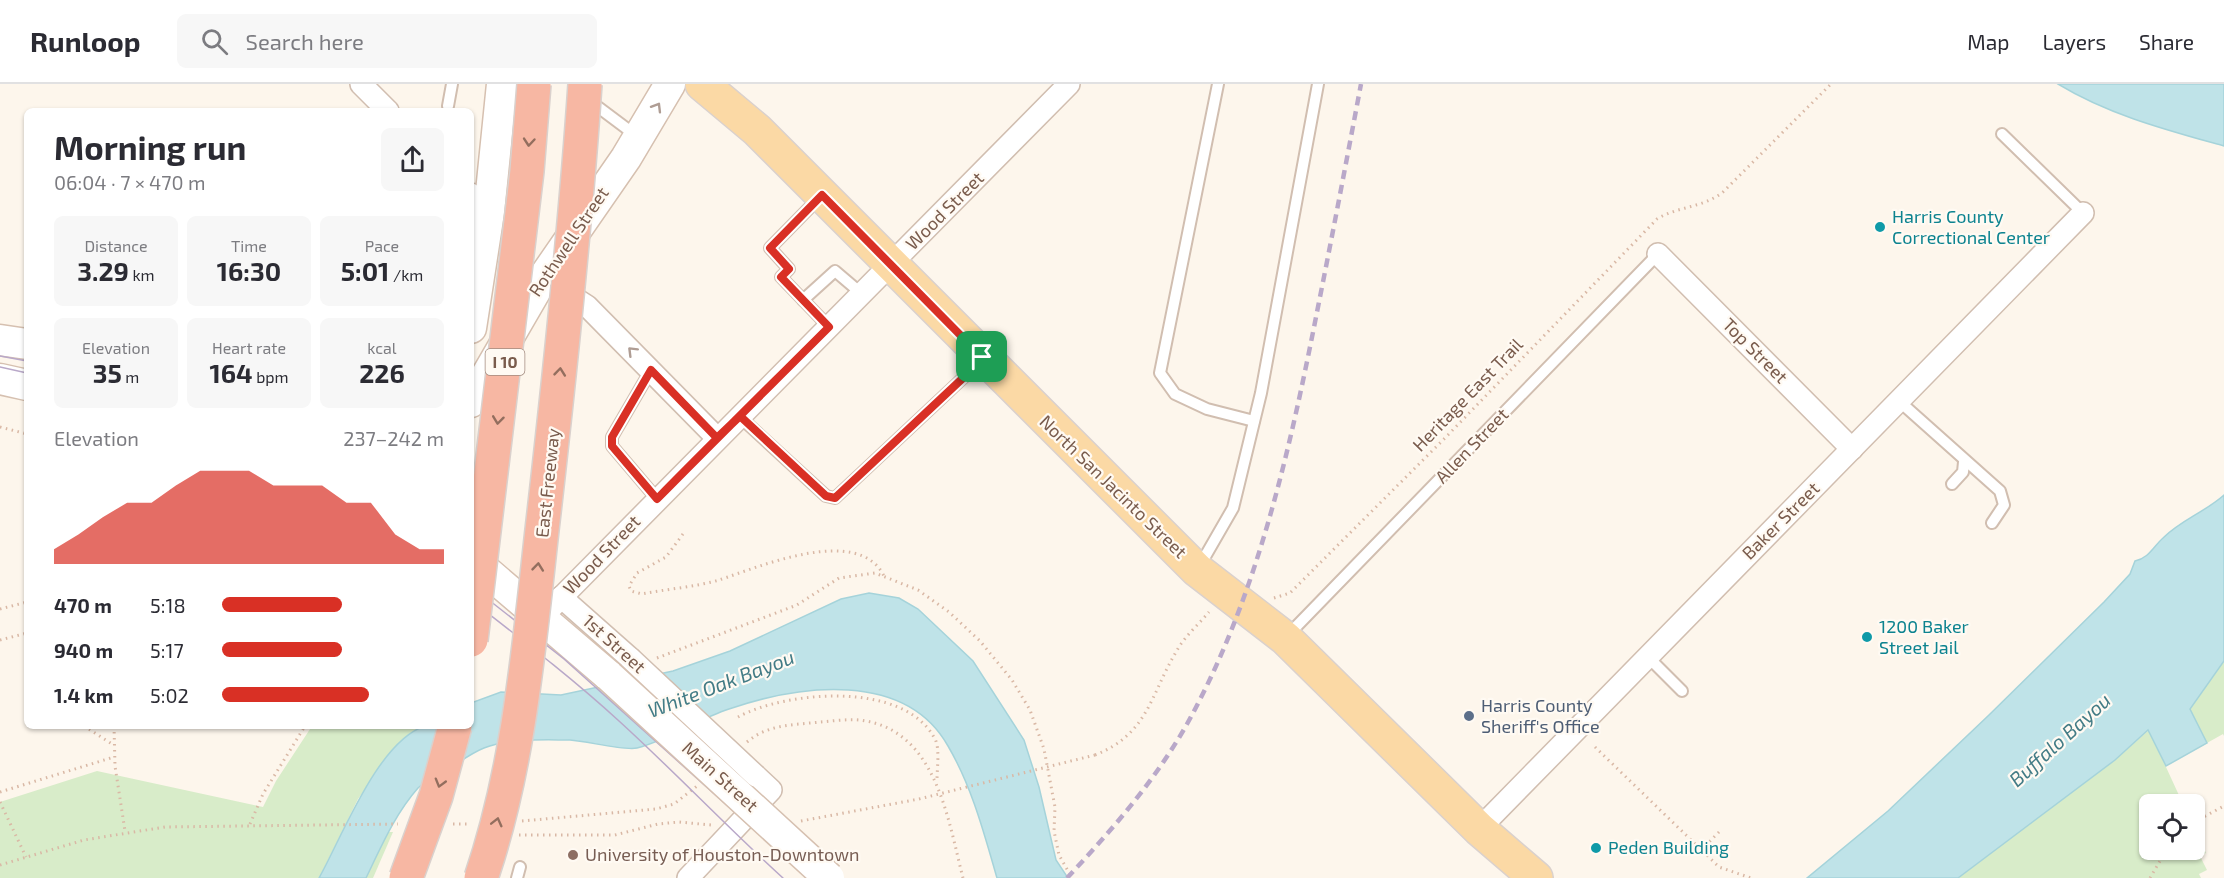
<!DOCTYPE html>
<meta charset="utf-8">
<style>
:root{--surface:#fff;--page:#f7f7f7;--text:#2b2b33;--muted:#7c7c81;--line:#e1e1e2;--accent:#d93025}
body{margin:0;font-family:"Exo 2",sans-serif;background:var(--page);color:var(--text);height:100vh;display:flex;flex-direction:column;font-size:22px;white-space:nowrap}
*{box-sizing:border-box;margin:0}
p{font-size:20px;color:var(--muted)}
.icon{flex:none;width:33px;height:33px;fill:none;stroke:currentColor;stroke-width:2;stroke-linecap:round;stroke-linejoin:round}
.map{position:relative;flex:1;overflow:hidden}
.side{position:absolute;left:24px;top:24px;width:450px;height:621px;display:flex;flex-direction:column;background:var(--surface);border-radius:9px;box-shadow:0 2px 4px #0004}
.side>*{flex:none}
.buttons{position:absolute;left:2139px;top:710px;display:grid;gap:12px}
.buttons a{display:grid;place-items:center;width:66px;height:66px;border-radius:9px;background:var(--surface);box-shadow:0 2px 4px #0004;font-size:30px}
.pin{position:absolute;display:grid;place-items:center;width:51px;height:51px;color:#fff;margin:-26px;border-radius:12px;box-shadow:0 3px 9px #0006}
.round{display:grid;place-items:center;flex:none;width:63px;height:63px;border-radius:9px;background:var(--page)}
.summary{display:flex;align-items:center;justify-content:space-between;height:102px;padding:0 30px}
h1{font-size:33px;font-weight:700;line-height:45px}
.stats{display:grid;grid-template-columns:repeat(3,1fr);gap:9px;height:102px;padding:6px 30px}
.stats div{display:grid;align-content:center;border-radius:9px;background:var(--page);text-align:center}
.stats b{font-size:26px;font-weight:700}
.stats small{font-size:16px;font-weight:400}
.stats p{font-size:16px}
.chart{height:168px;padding:12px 30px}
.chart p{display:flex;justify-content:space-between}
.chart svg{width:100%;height:108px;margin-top:6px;fill:var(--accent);opacity:.7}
ul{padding:0 30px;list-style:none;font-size:20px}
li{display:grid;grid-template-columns:96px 72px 1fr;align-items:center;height:45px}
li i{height:15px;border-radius:8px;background:var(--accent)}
header{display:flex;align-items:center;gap:36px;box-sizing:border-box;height:84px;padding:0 30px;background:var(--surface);border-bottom:2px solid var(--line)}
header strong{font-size:28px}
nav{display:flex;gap:33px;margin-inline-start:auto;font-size:21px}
.search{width:420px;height:54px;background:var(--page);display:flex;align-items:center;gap:15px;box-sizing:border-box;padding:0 21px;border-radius:9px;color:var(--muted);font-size:22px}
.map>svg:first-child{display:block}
.green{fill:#d8ecc9}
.water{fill:#bfe3e8;stroke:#a5d3da;stroke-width:1.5}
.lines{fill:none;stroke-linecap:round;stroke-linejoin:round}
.service-casing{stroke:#d1beb0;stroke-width:14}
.minor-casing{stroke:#d1beb0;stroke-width:24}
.secondary-casing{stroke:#d6c0b0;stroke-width:33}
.primary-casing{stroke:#dad1cd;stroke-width:36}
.path{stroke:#d9b8a5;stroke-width:3;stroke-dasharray:1.5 4.5;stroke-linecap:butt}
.service{stroke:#fff;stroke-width:10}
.minor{stroke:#fff;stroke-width:21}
.secondary{stroke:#fff;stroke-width:30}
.primary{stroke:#fbd9a5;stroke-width:33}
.tram{stroke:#b9a8c9;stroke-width:1.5}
.rail{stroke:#b9a8c9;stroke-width:4.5;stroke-dasharray:9 6;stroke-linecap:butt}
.minor-bridge-casing{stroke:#d1beb0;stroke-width:24;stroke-linecap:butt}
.secondary-bridge-casing{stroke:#d6c0b0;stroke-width:33;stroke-linecap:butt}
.motorway-bridge-casing{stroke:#dad1cd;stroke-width:36;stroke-linecap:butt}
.path-bridge{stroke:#d9b8a5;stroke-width:3;stroke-dasharray:1.5 4.5;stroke-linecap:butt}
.minor-bridge{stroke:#fff;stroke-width:21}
.secondary-bridge{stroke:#fff;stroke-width:30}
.motorway-bridge{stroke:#f7b7a3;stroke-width:33}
.oneway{stroke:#af9d94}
.oneway2{stroke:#936e5e}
.route-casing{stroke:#fff;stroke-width:12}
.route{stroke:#d93025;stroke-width:8}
.culture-dot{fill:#0f9aa8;stroke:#fffaf3;stroke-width:2}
.service-dot{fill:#5c6f8a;stroke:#fffaf3;stroke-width:2}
.education-dot{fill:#8d6e63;stroke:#fffaf3;stroke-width:2}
.labels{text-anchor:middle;stroke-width:4.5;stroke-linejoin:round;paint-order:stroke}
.shield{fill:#fffaf3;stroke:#a28b7f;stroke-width:1.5}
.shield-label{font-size:16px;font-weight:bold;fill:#7a5c4d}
.street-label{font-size:18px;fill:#7a5c4d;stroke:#fffaf3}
.culture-label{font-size:18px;fill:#0d838f;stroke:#fffaf3;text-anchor:start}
.service-label{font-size:18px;fill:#4e5e75;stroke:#fffaf3;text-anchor:start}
.education-label{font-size:18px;fill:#785e54;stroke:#fffaf3;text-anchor:start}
.water-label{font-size:20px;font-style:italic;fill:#437c86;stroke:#fffaf3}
</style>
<header>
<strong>Runloop</strong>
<div class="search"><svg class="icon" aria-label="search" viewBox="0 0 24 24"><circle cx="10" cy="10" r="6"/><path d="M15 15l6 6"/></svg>Search here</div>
<nav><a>Map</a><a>Layers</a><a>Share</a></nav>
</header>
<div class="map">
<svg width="2224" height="794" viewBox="0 0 2224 794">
<rect width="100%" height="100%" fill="#fdf6ec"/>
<g class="green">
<polygon points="2224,577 2224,652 2223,650 2207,659 2190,625"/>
<polygon points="312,642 422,642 399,659 358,715 319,794 0,794 0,718 97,687 263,723 276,697"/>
<polygon points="2149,646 2183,720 2150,720 2150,765 2194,765 2195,745 2206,769 2200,772 2207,786 2199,790 2201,794 1958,794 2115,676"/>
<polygon points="388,748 393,748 373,794 366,794"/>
</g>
<g class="water">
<path d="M2058,0H2224V62C2167,46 2109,31 2058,0Z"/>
<path d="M2224,411V577L2190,625L2207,659L2166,682L2148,646L2115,676L1958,794H1807L1888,727L1989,631L2104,518L2130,490L2135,477C2149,474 2153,463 2163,454C2181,436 2205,428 2224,411Z"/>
<path d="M869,509L899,514L918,525L973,577L1024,656L1039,703L1056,776L1068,794H997C984,749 972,703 948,662C905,586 799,601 729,625C698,635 669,656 637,664C624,667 587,657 570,656C543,656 510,654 484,664C471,669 457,680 445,687C437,692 425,697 418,704C395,730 381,763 366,794H319C342,753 378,657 425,642C438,638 458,642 471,642V619L501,608L561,611L673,587L730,567L841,515Z"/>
</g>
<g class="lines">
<g class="service-casing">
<g id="service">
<polyline points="1218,0 1160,289 1175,310 1207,325 1254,337"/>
<polyline points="590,17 638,53"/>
<polyline points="448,22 452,0"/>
<polyline points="2002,50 2083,129"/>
<polyline points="820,113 770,164 789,185 781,193 829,243"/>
<polyline points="803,216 835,187 862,210"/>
<polyline points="651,286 612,353 612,362 657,415"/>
<polyline points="1899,317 2000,407 2004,421 1992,439"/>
<polyline points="739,332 826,412 835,414 963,294 981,274"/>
<polyline points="1952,400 1963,388 1964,378"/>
<polyline points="1199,483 1233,424 1261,309 1318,0"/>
<polyline points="1288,551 1658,170"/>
<polyline points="1648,573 1682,607"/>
<polyline points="517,794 520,783"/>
</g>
</g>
<g class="minor-casing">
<g id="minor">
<polyline points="361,0 388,27"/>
<polyline points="471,110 489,128"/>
<polyline points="1658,170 1852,365"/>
<polyline points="559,204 587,222 717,354"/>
<polyline points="561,513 630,574"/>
<polyline points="541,534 1069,0"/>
<polyline points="1479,745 2083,129"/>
<polyline points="688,794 771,706 756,692"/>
</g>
</g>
<g class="secondary-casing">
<g id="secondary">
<polyline points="471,244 489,128 502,0"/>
<polyline points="0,256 27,260"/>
<polyline points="0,295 27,301"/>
<polyline points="471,318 543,194 626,74 670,0"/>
<polyline points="471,474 609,592"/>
</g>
</g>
<g class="primary-casing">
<polyline id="primary" points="702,0 757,46 1197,486 1285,554 1479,745 1536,794"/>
</g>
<g class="path">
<polyline points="0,343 27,350"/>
<path d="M683,450L666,473L637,489L629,502L631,507L642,510C667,505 695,503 719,496C759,483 858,440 884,492"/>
<path d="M1274,514L1290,509L1445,354L1657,135C1678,122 1703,124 1723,108L1831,0"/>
<polyline points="0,525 27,518"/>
<polyline points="0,556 27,549"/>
<polyline points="657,574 797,521 839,494 875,489 918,506 949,528 980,557 1012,596 1030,626 1044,665 1055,723 1054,747 1059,771 1072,794"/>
<path d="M738,633C786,607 904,596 935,655C940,664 937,685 937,696"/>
<polyline points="84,642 112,660"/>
<polyline points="114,642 115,682 125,747"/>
<path d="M747,658C768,640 794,641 820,638C835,637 851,634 866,637C937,650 948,736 963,794"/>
<polyline points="1595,663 1719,783 1751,794"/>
<path d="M1095,671C1148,650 1150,612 1176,568C1184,553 1198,541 1209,528"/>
<polyline points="0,708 114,673"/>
<polyline points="0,718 26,773"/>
<polyline points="522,737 656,725 674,720 697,702"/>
<polyline points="801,737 919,715"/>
<polyline points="2194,738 2224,722"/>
<polyline points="250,740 263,710 305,642"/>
<polyline points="453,740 470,740"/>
<polyline points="519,751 615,751 658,740 679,738 711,741"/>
<polyline points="1701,766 1721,746"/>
<polyline points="0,781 84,756 165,743 398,740"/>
<polyline points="2150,794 2167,765"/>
</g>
<use href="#service" class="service"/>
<use href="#minor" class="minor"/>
<use href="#secondary" class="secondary"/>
<use href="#primary" class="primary"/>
<g class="tram">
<polyline points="0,272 27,277"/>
<polyline points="0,283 27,289"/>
<polyline points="471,502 564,575 808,794"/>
<path d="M471,516C521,555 572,594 619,637C675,688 727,743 783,794"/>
</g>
<path class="rail" d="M1067,794C1111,747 1155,697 1187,640C1258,512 1290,365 1318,223C1333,148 1347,74 1361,0"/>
<g class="minor-bridge-casing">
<polyline id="minor-bridge" points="630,574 756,692"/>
</g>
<g class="secondary-bridge-casing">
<polyline id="secondary-bridge" points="609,592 829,794"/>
</g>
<g class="motorway-bridge-casing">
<g id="motorway-bridge">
<polyline points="471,556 527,87 534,0"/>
<polyline points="406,794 436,712 455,642"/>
<path d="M481,794C519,683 529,562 542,446C559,298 575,149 585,0"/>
</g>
</g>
<polyline class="path-bridge" points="919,715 1095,671"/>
<use href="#minor-bridge" class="minor-bridge"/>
<use href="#secondary-bridge" class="secondary-bridge"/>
<use href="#motorway-bridge" class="motorway-bridge"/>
</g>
<defs><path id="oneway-chevron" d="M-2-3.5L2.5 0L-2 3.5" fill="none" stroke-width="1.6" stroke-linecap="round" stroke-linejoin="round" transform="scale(1.5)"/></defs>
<g class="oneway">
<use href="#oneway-chevron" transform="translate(657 23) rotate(-59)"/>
<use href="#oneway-chevron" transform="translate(632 267) rotate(-135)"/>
</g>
<g class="oneway2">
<use href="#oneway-chevron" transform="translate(529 58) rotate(95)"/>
<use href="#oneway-chevron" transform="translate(560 288) rotate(-84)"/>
<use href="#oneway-chevron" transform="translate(498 336) rotate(97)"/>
<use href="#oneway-chevron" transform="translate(538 483) rotate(-84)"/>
<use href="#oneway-chevron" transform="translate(440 699) rotate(106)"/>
<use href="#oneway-chevron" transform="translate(497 738) rotate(-76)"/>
</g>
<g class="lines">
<g class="route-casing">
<path id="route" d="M982,273L822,111L770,164L789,185L781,193L829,243C772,300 714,357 657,415L612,362V353L651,286L717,354L740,332L826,412L835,414L963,294L982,273"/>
</g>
<use href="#route" class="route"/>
</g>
<g class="culture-dot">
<circle cx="1880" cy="143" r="6"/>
<circle cx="1867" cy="553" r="6"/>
<circle cx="1596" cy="764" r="6"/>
</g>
<circle class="service-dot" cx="1469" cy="632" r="6"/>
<circle class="education-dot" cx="573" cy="771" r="6"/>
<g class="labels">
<rect class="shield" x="485.5" y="265" width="39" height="26" rx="4.5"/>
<g class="shield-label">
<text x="505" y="284">I 10</text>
</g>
<g class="street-label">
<text transform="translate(945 127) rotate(-45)" y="6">Wood Street</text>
<text transform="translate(569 158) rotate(-56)" y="6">Rothwell Street</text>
<text transform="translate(1755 267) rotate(45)" y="6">Top Street</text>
<text transform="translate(1468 311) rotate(-46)" y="6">Heritage East Trail</text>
<text transform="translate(1472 362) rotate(-46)" y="6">Allen Street</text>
<text transform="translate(548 399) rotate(-84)" y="6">East Freeway</text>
<text transform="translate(1113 403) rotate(44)" y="6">North San Jacinto Street</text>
<text transform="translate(1781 437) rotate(-45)" y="6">Baker Street</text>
<text transform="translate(602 471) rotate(-46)" y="6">Wood Street</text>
<text transform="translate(614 560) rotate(42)" y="6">1st Street</text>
<text transform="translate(720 693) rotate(42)" y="6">Main Street</text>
</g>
<g class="culture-label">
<text x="1892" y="139">Harris County<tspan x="1892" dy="21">Correctional Center</tspan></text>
<text x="1879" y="549">1200 Baker<tspan x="1879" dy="21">Street Jail</tspan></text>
<text x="1608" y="770">Peden Building</text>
</g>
<g class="service-label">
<text x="1481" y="628">Harris County<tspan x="1481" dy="21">Sheriff's Office</tspan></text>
</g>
<g class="education-label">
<text x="585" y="777">University of Houston-Downtown</text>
</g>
<g class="water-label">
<text transform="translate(721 600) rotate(-21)" y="7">White Oak Bayou</text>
<text transform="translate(2060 656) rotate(-42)" y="7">Buffalo Bayou</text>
</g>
</g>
</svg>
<div class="buttons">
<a><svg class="icon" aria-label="locate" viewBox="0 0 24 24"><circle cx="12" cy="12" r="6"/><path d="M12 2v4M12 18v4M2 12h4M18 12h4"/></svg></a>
</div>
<div class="pin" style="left:982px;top:273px;background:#1e9e55"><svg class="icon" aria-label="arrive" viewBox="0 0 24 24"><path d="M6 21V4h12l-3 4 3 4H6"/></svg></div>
<section class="side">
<div class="summary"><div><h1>Morning run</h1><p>06:04 · 7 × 470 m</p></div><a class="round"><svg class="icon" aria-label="share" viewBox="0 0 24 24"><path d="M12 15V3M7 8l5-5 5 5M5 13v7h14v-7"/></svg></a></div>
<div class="stats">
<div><p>Distance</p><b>3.29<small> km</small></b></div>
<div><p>Time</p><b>16:30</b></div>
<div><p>Pace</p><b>5:01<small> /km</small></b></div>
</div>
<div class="stats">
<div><p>Elevation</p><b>35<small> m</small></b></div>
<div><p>Heart rate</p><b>164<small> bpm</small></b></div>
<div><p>kcal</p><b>226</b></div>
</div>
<div class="chart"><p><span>Elevation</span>237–242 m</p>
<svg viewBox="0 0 160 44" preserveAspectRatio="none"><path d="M0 44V38L10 32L20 25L30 19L40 19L50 12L60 6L70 6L80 6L90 12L100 12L110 12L120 19L130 19L140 32L150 38L160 38V44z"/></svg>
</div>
<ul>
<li><b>470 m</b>5:18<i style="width:54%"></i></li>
<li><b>940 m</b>5:17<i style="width:54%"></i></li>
<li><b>1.4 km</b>5:02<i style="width:66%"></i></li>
</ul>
</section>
</div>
